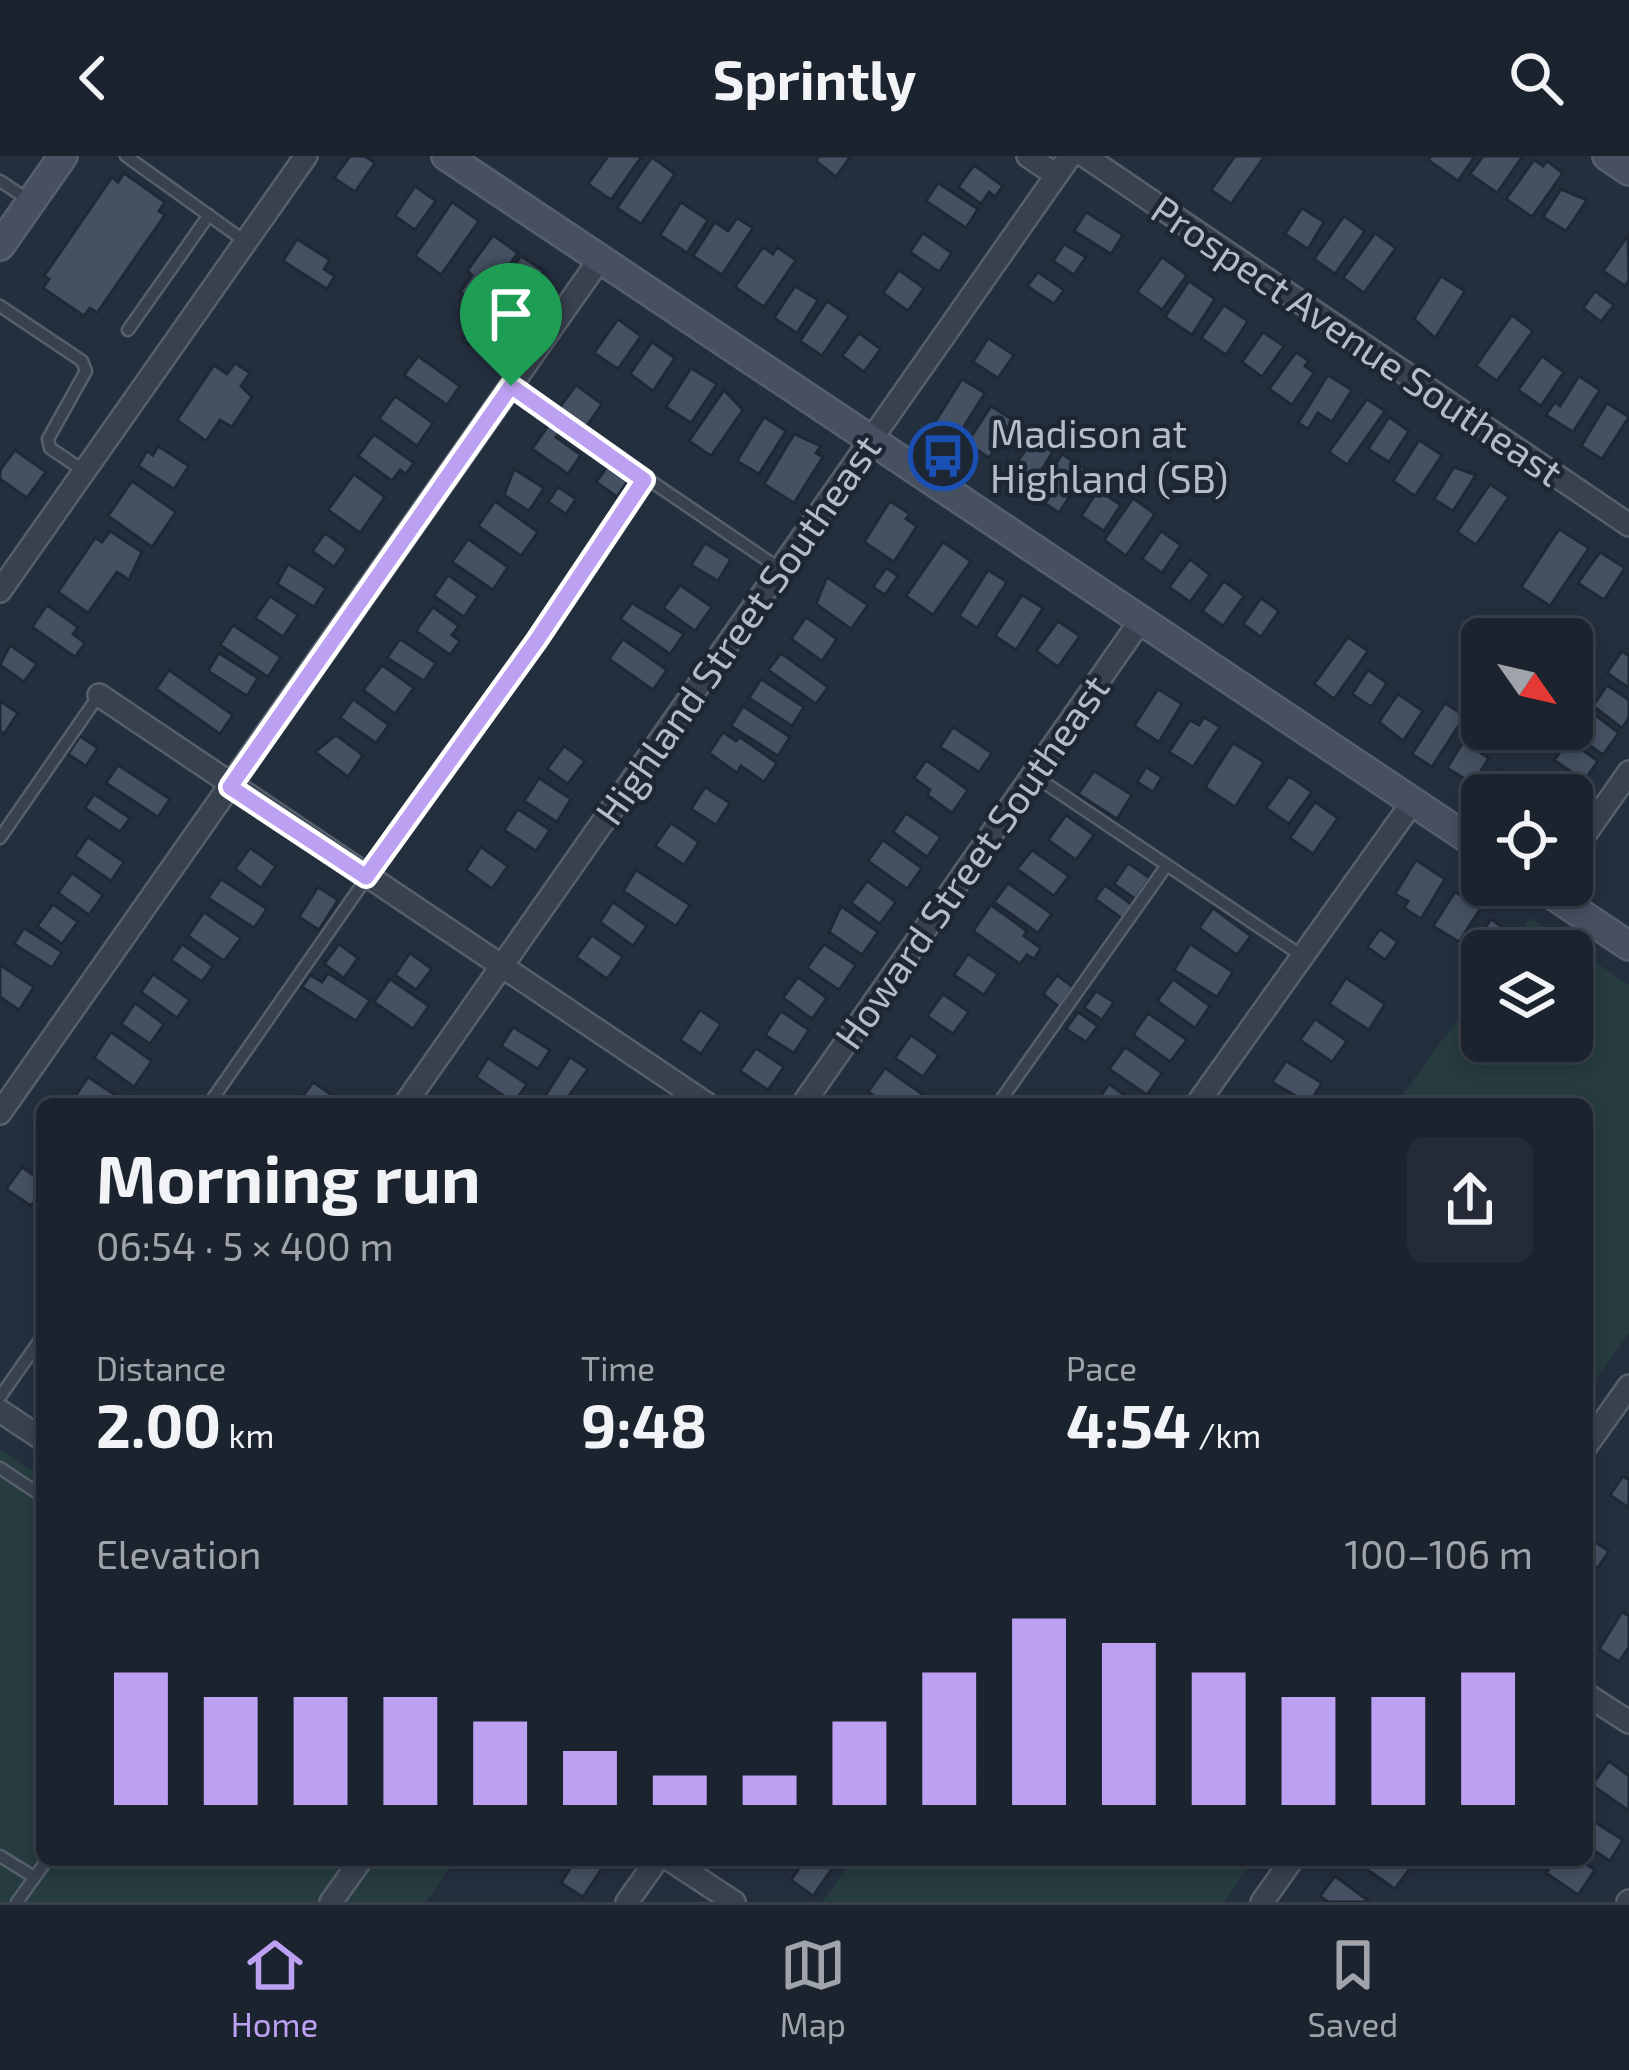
<!DOCTYPE html>
<meta charset="utf-8">
<style>
:root{--surface:#1b232e;--page:#242b36;--text:#f1f3f6;--muted:#a0a4aa;--line:#39404a;--accent:#bca0f2}
body{margin:0;font-family:"Exo 2",sans-serif;background:var(--page);color:var(--text);height:100vh;display:flex;flex-direction:column;font-size:45px;white-space:nowrap}
*{box-sizing:border-box;margin:0}
p{font-size:39px;color:var(--muted)}
.icon{flex:none;width:66px;height:66px;fill:none;stroke:currentColor;stroke-width:2;stroke-linecap:round;stroke-linejoin:round}
.map{position:relative;flex:1;overflow:hidden}
.panel{position:absolute;left:36px;top:942px;width:1557px;height:768px;display:flex;flex-direction:column;background:var(--surface);border-radius:18px;box-shadow:0 6px 18px #0003,0 0 0 3px var(--line)}
.panel>*{flex:none}
.needle{width:78px;rotate:124deg}
.fabs{position:absolute;left:1461px;top:462px;display:grid;gap:24px}
.fabs a{display:grid;place-items:center;width:132px;height:132px;border-radius:18px;background:var(--surface);box-shadow:0 6px 18px #0003,0 0 0 3px var(--line);font-size:60px}
.pin{position:absolute;display:grid;place-items:center;width:102px;height:102px;color:#fff;margin:-123px -51px;border-radius:50% 50% 50% 0;rotate:-45deg;box-shadow:0 0 12px #0007}
.pin .icon{rotate:45deg}
.round{display:grid;place-items:center;flex:none;width:126px;height:126px;border-radius:18px;background:var(--page)}
.summary{display:flex;align-items:center;justify-content:space-between;height:204px;padding:0 60px}
h1{font-size:66px;font-weight:700;line-height:90px}
.figures{display:grid;grid-template-columns:repeat(3,1fr);gap:18px;height:204px;padding:12px 60px}
.figures div{display:grid;align-content:center}
.figures b{font-size:60px;font-weight:700}
.figures small{font-size:33px;font-weight:400}
.figures p{font-size:33px}
.chart{height:336px;padding:24px 60px}
.chart p{display:flex;justify-content:space-between}
.chart svg{width:100%;height:216px;margin-top:12px;stroke:var(--accent);stroke-width:6}
header{display:flex;justify-content:space-between;align-items:center;height:156px;padding:0 60px;background:var(--surface);font-size:54px;font-weight:700}
.tab-bar{display:flex;justify-content:space-around;align-items:center;height:168px;border-top:3px solid var(--line);background:var(--surface);font-size:33px;color:var(--muted)}
.tab-bar a{display:grid;justify-items:center;gap:6px}
.tab-bar .active{color:var(--accent)}
.map>svg:first-child{display:block}
.green{fill:#263c3f}
.building{fill:#455162;stroke:#1f2835;stroke-width:3}
.lines{fill:none;stroke-linecap:round;stroke-linejoin:round}
.lane-casing{stroke:#565f6c;stroke-width:15}
.street-casing{stroke:#565f6c;stroke-width:26}
.secondary-casing{stroke:#565f6c;stroke-width:32}
.lane{stroke:#38414e;stroke-width:10}
.street{stroke:#38414e;stroke-width:21}
.secondary{stroke:#465061;stroke-width:27}
.route-casing{stroke:#fff;stroke-width:24}
.route{stroke:#bca0f2;stroke-width:15}
.labels{text-anchor:middle;stroke-width:9;stroke-linejoin:round;paint-order:stroke}
.street-label{font-size:39px;fill:#b4bcc9;stroke:#1d2633}
.poi-label{font-size:39px;fill:#b4bcc9;stroke:#1d2633;text-anchor:start}
</style>
<header><svg class="icon" aria-label="back" viewBox="0 0 24 24"><path d="M15 5l-7 7 7 7"/></svg>Sprintly<svg class="icon" aria-label="search" viewBox="0 0 24 24"><circle cx="10" cy="10" r="6"/><path d="M15 15l6 6"/></svg></header>
<div class="map">
<svg width="1629" height="1746" viewBox="0 0 1629 1746">
<rect width="100%" height="100%" fill="#242f3e"/>
<g class="green">
<polygon points="1530,762 1629,829 1629,1177 1587,1236 1587,948 1396,948 1482,829 1482,885 1572,885 1572,795 1506,795"/>
<polygon points="0,1293 42,1321 42,1704 456,1704 426,1746 0,1746"/>
<polygon points="853,1704 1254,1704 1224,1746 822,1746"/>
</g>
<g class="building">
<polygon points="350,0 365,0 375,7 355,36 334,22"/>
<polygon points="608,0 642,0 611,44 588,28"/>
<polygon points="819,0 849,0 850,1 836,21 816,5"/>
<polygon points="1235,0 1265,0 1231,48 1211,34"/>
<polygon points="1431,0 1475,0 1458,25 1428,4"/>
<polygon points="1483,0 1523,0 1497,37 1470,18"/>
<polygon points="652,1 675,18 641,68 617,52"/>
<polygon points="1534,4 1543,10 1547,5 1563,17 1532,61 1506,43"/>
<polygon points="974,9 1003,30 995,41 989,36 981,48 958,31"/>
<polygon points="124,17 165,46 159,55 165,59 97,157 90,152 84,160 43,132 49,123 44,120 112,21 118,26"/>
<polygon points="938,27 978,53 966,72 926,45"/>
<polygon points="415,30 436,45 415,74 395,60"/>
<polygon points="1561,33 1587,44 1566,75 1543,61"/>
<polygon points="452,46 479,65 441,119 415,100"/>
<polygon points="681,46 708,64 687,97 660,79"/>
<polygon points="1302,52 1324,66 1308,93 1285,78"/>
<polygon points="1086,56 1123,79 1111,98 1074,75"/>
<polygon points="1344,60 1365,75 1335,118 1314,103"/>
<polygon points="737,62 753,72 722,119 693,100 715,66 728,75"/>
<polygon points="923,77 952,97 939,116 910,96"/>
<polygon points="1375,77 1396,92 1364,137 1343,122"/>
<polygon points="493,79 518,97 480,150 460,136 472,119 467,115"/>
<polygon points="1628,79 1629,125 1625,130 1603,115"/>
<polygon points="297,83 330,104 324,113 335,120 327,133 283,105"/>
<polygon points="1064,88 1086,101 1074,119 1053,105"/>
<polygon points="763,91 773,98 777,91 796,104 764,151 735,131"/>
<polygon points="521,100 544,115 519,149 497,134"/>
<polygon points="1162,101 1187,119 1162,154 1137,136"/>
<polygon points="899,114 924,132 908,155 883,137"/>
<polygon points="1038,116 1064,134 1054,148 1027,130"/>
<polygon points="1441,120 1465,135 1435,182 1414,163"/>
<polygon points="1189,125 1215,143 1192,179 1165,161"/>
<polygon points="795,130 818,144 797,177 774,162"/>
<polygon points="1595,135 1614,149 1601,166 1583,152"/>
<polygon points="827,145 849,160 822,200 800,185"/>
<polygon points="1224,149 1248,165 1226,199 1201,182"/>
<polygon points="1512,159 1533,175 1497,225 1476,210"/>
<polygon points="618,163 641,180 618,213 594,197"/>
<polygon points="475,166 494,179 481,197 463,184"/>
<polygon points="1263,176 1284,190 1262,221 1242,206"/>
<polygon points="859,177 881,193 864,216 842,200"/>
<polygon points="988,182 1014,199 998,222 973,206"/>
<polygon points="652,186 675,202 653,235 630,218"/>
<polygon points="1296,196 1309,205 1305,210 1314,217 1292,249 1269,233"/>
<polygon points="418,200 460,230 447,249 404,219"/>
<polygon points="1542,200 1564,216 1541,250 1518,234"/>
<polygon points="235,207 250,217 241,230 252,241 232,271 220,264 206,285 177,264 214,209 227,218"/>
<polygon points="691,212 717,228 691,267 666,251"/>
<polygon points="1328,219 1352,234 1332,266 1318,257 1308,273 1298,267"/>
<polygon points="1579,220 1600,234 1573,276 1546,259 1555,246 1560,250"/>
<polygon points="962,223 985,237 958,280 935,266"/>
<polygon points="576,229 602,248 586,271 559,252"/>
<polygon points="724,234 743,254 711,300 689,285"/>
<polygon points="395,240 433,267 417,290 379,263"/>
<polygon points="1367,243 1385,255 1347,309 1329,296"/>
<polygon points="1607,247 1629,261 1602,303 1581,290"/>
<polygon points="991,250 1013,264 989,302 967,287"/>
<polygon points="764,261 786,275 759,318 737,305"/>
<polygon points="1389,261 1409,275 1389,306 1368,293"/>
<polygon points="550,267 561,275 556,281 581,299 568,318 532,293"/>
<polygon points="1039,275 1058,287 1029,335 1007,320"/>
<polygon points="374,278 414,307 406,318 400,314 392,325 358,300"/>
<polygon points="794,278 821,290 816,297 823,301 794,347 764,328"/>
<polygon points="1419,284 1442,299 1415,340 1393,325"/>
<polygon points="158,290 189,310 174,333 138,310 147,295 153,299"/>
<polygon points="15,294 46,316 27,342 0,323 0,314"/>
<polygon points="1062,298 1087,314 1059,357 1035,341"/>
<polygon points="609,308 629,323 617,341 596,326"/>
<polygon points="1454,311 1476,319 1453,355 1434,343"/>
<polygon points="514,313 544,332 529,355 504,339"/>
<polygon points="354,318 385,341 360,377 328,354"/>
<polygon points="132,325 176,356 152,391 108,360"/>
<polygon points="1490,328 1509,341 1476,389 1457,376"/>
<polygon points="558,331 576,343 566,358 548,346"/>
<polygon points="1098,334 1121,349 1104,375 1081,360"/>
<polygon points="1133,342 1155,358 1126,400 1104,384"/>
<polygon points="495,345 538,376 521,400 478,370"/>
<polygon points="890,345 910,358 906,363 917,370 894,406 864,386"/>
<polygon points="1559,373 1589,392 1550,450 1521,431"/>
<polygon points="110,375 142,396 129,424 117,416 88,457 58,436 95,382 102,386"/>
<polygon points="1161,375 1181,389 1162,417 1142,403"/>
<polygon points="325,377 347,393 334,411 312,395"/>
<polygon points="468,383 508,411 493,434 452,406"/>
<polygon points="943,386 971,405 933,459 906,440"/>
<polygon points="705,387 731,403 718,425 691,409"/>
<polygon points="1600,396 1625,412 1604,444 1578,427"/>
<polygon points="1190,403 1210,419 1190,446 1169,431"/>
<polygon points="288,408 326,432 314,451 277,428"/>
<polygon points="886,412 898,420 885,439 873,431"/>
<polygon points="988,414 1007,426 977,472 959,460"/>
<polygon points="448,419 478,440 464,461 434,440"/>
<polygon points="827,421 868,449 851,473 816,448"/>
<polygon points="1224,425 1244,440 1223,470 1202,455"/>
<polygon points="680,429 712,451 695,475 663,452"/>
<polygon points="1022,439 1043,452 1016,494 995,480"/>
<polygon points="270,440 298,459 283,481 255,462"/>
<polygon points="1261,442 1279,455 1261,481 1243,468"/>
<polygon points="632,447 684,478 670,498 620,463"/>
<polygon points="47,449 78,471 73,478 85,487 75,501 32,471"/>
<polygon points="433,451 459,470 452,479 460,485 450,499 416,475"/>
<polygon points="806,461 837,483 822,505 791,483"/>
<polygon points="1058,465 1080,480 1058,511 1036,495"/>
<polygon points="233,469 281,501 268,521 220,489"/>
<polygon points="1348,481 1368,495 1334,543 1314,528"/>
<polygon points="400,483 436,507 424,525 387,502"/>
<polygon points="623,483 667,514 653,534 609,503"/>
<polygon points="10,489 37,508 24,526 0,509"/>
<polygon points="1622,495 1629,500 1629,532 1607,517"/>
<polygon points="219,497 258,522 247,540 208,515"/>
<polygon points="781,497 828,531 816,548 768,514"/>
<polygon points="382,509 414,532 395,558 363,534"/>
<polygon points="169,514 233,559 220,578 156,533"/>
<polygon points="1368,514 1387,527 1371,551 1352,538"/>
<polygon points="761,523 804,551 792,570 749,542"/>
<polygon points="1607,529 1629,544 1629,562 1622,572 1593,550"/>
<polygon points="1158,533 1182,548 1159,586 1134,570"/>
<polygon points="1398,538 1423,555 1403,585 1379,566"/>
<polygon points="353,543 389,569 376,587 340,562"/>
<polygon points="0,545 18,557 4,578 0,575"/>
<polygon points="1445,547 1465,560 1432,611 1412,598"/>
<polygon points="743,550 790,581 778,600 731,570"/>
<polygon points="1590,555 1619,577 1603,599 1573,578"/>
<polygon points="1204,561 1220,571 1193,611 1169,596 1190,564 1199,569"/>
<polygon points="953,571 992,597 979,616 940,591"/>
<polygon points="723,576 736,585 740,581 777,607 764,626 741,610 737,617 709,597"/>
<polygon points="336,579 363,599 348,621 315,596"/>
<polygon points="80,580 98,592 86,610 68,598"/>
<polygon points="1569,584 1598,605 1584,625 1554,604"/>
<polygon points="1463,586 1489,602 1473,628 1447,612"/>
<polygon points="1233,587 1264,606 1235,651 1205,631"/>
<polygon points="564,590 585,605 568,628 547,613"/>
<polygon points="926,604 968,634 952,657 927,639 930,634 914,622"/>
<polygon points="118,609 170,643 158,661 106,627"/>
<polygon points="1146,611 1162,621 1153,636 1137,626"/>
<polygon points="1499,613 1523,628 1516,639 1483,639"/>
<polygon points="1094,615 1132,639 1117,663 1078,638"/>
<polygon points="1289,620 1312,636 1289,668 1266,652"/>
<polygon points="539,622 571,643 557,666 524,645"/>
<polygon points="705,631 730,647 716,669 691,653"/>
<polygon points="94,638 130,662 120,676 85,652"/>
<polygon points="1315,646 1338,662 1313,698 1290,682"/>
<polygon points="518,653 550,674 536,695 504,674"/>
<polygon points="906,657 941,681 927,701 893,676"/>
<polygon points="1066,659 1094,679 1076,704 1048,684"/>
<polygon points="671,667 699,686 684,709 655,690"/>
<polygon points="88,681 124,706 111,725 75,700"/>
<polygon points="883,684 922,712 907,733 868,705"/>
<polygon points="481,691 508,710 492,733 466,714"/>
<polygon points="250,692 276,710 261,732 235,713"/>
<polygon points="1032,694 1069,720 1054,740 1017,713"/>
<polygon points="1416,704 1445,723 1421,763 1404,752 1408,745 1395,738"/>
<polygon points="1128,707 1150,722 1135,743 1114,728"/>
<polygon points="636,714 690,749 676,770 623,735"/>
<polygon points="72,717 103,739 89,759 58,737"/>
<polygon points="221,723 267,753 254,772 208,742"/>
<polygon points="867,725 896,746 880,768 851,747"/>
<polygon points="1008,727 1052,758 1038,777 994,746"/>
<polygon points="1105,729 1134,750 1124,764 1095,743"/>
<polygon points="318,731 338,744 319,774 299,761"/>
<polygon points="1455,736 1481,752 1459,786 1433,770"/>
<polygon points="613,746 647,770 633,790 600,766"/>
<polygon points="53,748 78,766 62,788 37,770"/>
<polygon points="991,749 1027,775 1024,780 1041,792 1034,803 1027,799 1020,808 973,775"/>
<polygon points="841,750 878,776 862,799 829,776"/>
<polygon points="1213,752 1251,780 1237,799 1199,772"/>
<polygon points="204,756 241,782 224,805 188,780"/>
<polygon points="1491,763 1512,778 1499,795 1482,795 1482,801 1470,792"/>
<polygon points="24,772 62,796 52,812 14,788"/>
<polygon points="1380,773 1398,786 1385,804 1367,791"/>
<polygon points="592,779 623,801 607,823 576,801"/>
<polygon points="182,788 213,810 202,826 171,804"/>
<polygon points="339,788 358,802 344,822 324,808"/>
<polygon points="824,788 856,809 839,834 807,812"/>
<polygon points="1190,788 1233,816 1217,841 1174,814"/>
<polygon points="410,797 432,813 416,834 395,819"/>
<polygon points="968,798 998,818 984,839 954,819"/>
<polygon points="0,809 34,831 19,854 0,841"/>
<polygon points="328,817 370,844 356,865 302,831 310,819 322,826"/>
<polygon points="153,818 190,844 177,862 141,836"/>
<polygon points="1057,819 1073,831 1059,851 1043,838"/>
<polygon points="798,821 827,842 812,863 783,842"/>
<polygon points="1346,822 1385,848 1369,874 1329,848"/>
<polygon points="390,823 429,850 413,873 374,846"/>
<polygon points="1173,823 1210,850 1195,872 1157,845"/>
<polygon points="1096,835 1114,846 1102,864 1084,852"/>
<polygon points="943,838 969,856 953,878 927,860"/>
<polygon points="135,847 164,868 150,888 121,868"/>
<polygon points="700,854 721,868 701,898 680,884"/>
<polygon points="781,855 809,874 794,897 765,879"/>
<polygon points="1078,856 1098,870 1086,886 1066,873"/>
<polygon points="1148,857 1187,884 1170,906 1133,879"/>
<polygon points="1315,863 1347,885 1332,906 1300,884"/>
<polygon points="513,871 550,894 538,913 501,890"/>
<polygon points="111,876 152,905 134,931 94,902"/>
<polygon points="911,879 939,899 923,921 895,902"/>
<polygon points="1125,891 1162,917 1147,939 1109,913"/>
<polygon points="756,892 784,911 768,934 740,915"/>
<polygon points="570,901 588,913 563,948 540,948"/>
<polygon points="488,902 527,928 514,947 476,921"/>
<polygon points="1286,905 1322,927 1309,948 1272,926"/>
<polygon points="885,912 925,940 919,948 886,948 868,936"/>
<polygon points="88,921 126,946 124,948 89,948 76,939"/>
<polygon points="313,926 345,948 304,948 299,945"/>
<polygon points="1109,928 1137,948 1095,948"/>
<polygon points="22,1011 42,1025 42,1035 31,1050 6,1033"/>
<polygon points="1623,1320 1629,1324 1629,1352 1610,1339"/>
<polygon points="1590,1383 1609,1395 1598,1412 1587,1405"/>
<polygon points="1622,1456 1629,1460 1629,1491 1619,1506 1599,1493"/>
<polygon points="1609,1605 1629,1620 1629,1655 1592,1629"/>
<polygon points="1587,1661 1623,1684 1610,1705 1587,1690"/>
<polygon points="575,1704 605,1708 583,1741 561,1727"/>
<polygon points="805,1704 836,1707 813,1740 791,1724"/>
<polygon points="1410,1704 1414,1707 1395,1733 1355,1705"/>
<polygon points="1555,1704 1580,1704 1595,1714 1578,1739 1546,1717"/>
<polygon points="1335,1720 1370,1746 1328,1746 1320,1740"/>
</g>
<g class="lines">
<g class="lane-casing">
<g id="lane">
<polyline points="126,0 246,86"/>
<polyline points="0,25 27,43"/>
<polyline points="0,150 82,205 86,215 48,283 50,292 84,315"/>
<polyline points="128,174 209,59"/>
<polyline points="511,230 780,413"/>
<polyline points="1033,619 1302,800"/>
<polyline points="0,682 99,539"/>
<polyline points="209,948 644,324"/>
<polyline points="998,948 1167,709"/>
<polyline points="0,1241 42,1181"/>
<polyline points="0,1312 42,1340"/>
<polyline points="0,1700 34,1721"/>
<polyline points="17,1746 47,1704"/>
</g>
</g>
<g class="street-casing">
<g id="street">
<polyline points="1028,0 1056,19"/>
<polyline points="1085,0 1629,369"/>
<polyline points="0,435 306,0"/>
<polyline points="99,539 707,948"/>
<polyline points="1572,697 1629,616"/>
<polyline points="405,948 1070,0"/>
<polyline points="803,948 1141,464"/>
<polyline points="1197,948 1412,647"/>
<polyline points="0,957 600,103"/>
<polyline points="0,1255 42,1283"/>
<polyline points="1587,1289 1629,1230"/>
<polyline points="1587,1539 1629,1566"/>
<polyline points="670,1704 734,1746"/>
<polyline points="331,1746 361,1704"/>
<polyline points="627,1746 657,1704"/>
<polyline points="1262,1746 1292,1704"/>
<polyline points="1628,1746 1629,1745"/>
</g>
</g>
<g class="secondary-casing">
<g id="secondary">
<polyline points="446,0 1482,692"/>
<polyline points="1607,0 1629,15"/>
<polyline points="0,90 63,0"/>
<polyline points="1538,729 1629,790"/>
</g>
</g>
<use href="#lane" class="lane"/>
<use href="#street" class="street"/>
<use href="#secondary" class="secondary"/>
</g>
<g class="lines">
<g class="route-casing">
<polygon id="route" points="511,230 644,324 537,484 366,721 230,631"/>
</g>
<use href="#route" class="route"/>
</g>
<defs>
<g id="bus-ring" transform="scale(3.45)"><circle r="9.5" fill="#1d2633" stroke="#1a4fb4" stroke-width="1.5"/><path d="M-5-6H5V4H4V6H2V4H-2V6H-4V4H-5ZM-3.5-4V0h7V-4ZM-3.5 1.2v1.5H-2V1.2ZM2 1.2v1.5H3.5V1.2Z" fill="#1a4fb4"/></g>
</defs>
<g fill-rule="evenodd">
<use href="#bus-ring" x="943" y="300"/>
</g>
<g class="labels">
<g class="street-label">
<text transform="translate(1357 185) rotate(34)" y="14">Prospect Avenue Southeast</text>
<text transform="translate(738 474) rotate(-55)" y="14">Highland Street Southeast</text>
<text transform="translate(972 706) rotate(-55)" y="14">Howard Street Southeast</text>
</g>
<g class="poi-label">
<text x="990" y="292">Madison at<tspan x="990" dy="45">Highland (SB)</tspan></text>
</g>
</g>
</svg>
<div class="fabs">
<a><svg class="needle" viewBox="-14 -14 28 28"><path d="M0-13l5 13h-10z" fill="#e53935"/><path d="M0 13l5-13h-10z" fill="#a0a4aa"/></svg></a>
<a><svg class="icon" aria-label="locate" viewBox="0 0 24 24"><circle cx="12" cy="12" r="6"/><path d="M12 2v4M12 18v4M2 12h4M18 12h4"/></svg></a>
<a><svg class="icon" aria-label="layers" viewBox="0 0 24 24"><path d="M12 4l9 5-9 5-9-5zM3 14l9 5 9-5"/></svg></a>
</div>
<div class="pin" style="left:511px;top:230px;background:#1e9e55"><svg class="icon" aria-label="arrive" viewBox="0 0 24 24"><path d="M6 21V4h12l-3 4 3 4H6"/></svg></div>
<section class="panel">
<div class="summary"><div><h1>Morning run</h1><p>06:54 · 5 × 400 m</p></div><a class="round"><svg class="icon" aria-label="share" viewBox="0 0 24 24"><path d="M12 15V3M7 8l5-5 5 5M5 13v7h14v-7"/></svg></a></div>
<div class="figures">
<div><p>Distance</p><b>2.00<small> km</small></b></div>
<div><p>Time</p><b>9:48</b></div>
<div><p>Pace</p><b>4:54<small> /km</small></b></div>
</div>
<div class="chart"><p><span>Elevation</span>100–106 m</p>
<svg viewBox="0 0 160 44" preserveAspectRatio="none"><path d="M5 44V17M15 44V22M25 44V22M35 44V22M45 44V27M55 44V33M65 44V38M75 44V38M85 44V27M95 44V17M105 44V6M115 44V11M125 44V17M135 44V22M145 44V22M155 44V17"/></svg>
</div>
</section>
</div>
<nav class="tab-bar">
<a class="active"><svg class="icon" aria-label="home" viewBox="0 0 24 24"><path d="M3 11l9-7 9 7M6 9v11h12V9"/></svg>Home</a>
<a><svg class="icon" aria-label="map" viewBox="0 0 24 24"><path d="M3 6l6-2 6 2 6-2v14l-6 2-6-2-6 2zM9 4v14M15 6v14"/></svg>Map</a>
<a><svg class="icon" aria-label="saved" viewBox="0 0 24 24"><path d="M7 4h10v16l-5-4-5 4z"/></svg>Saved</a>
</nav>
